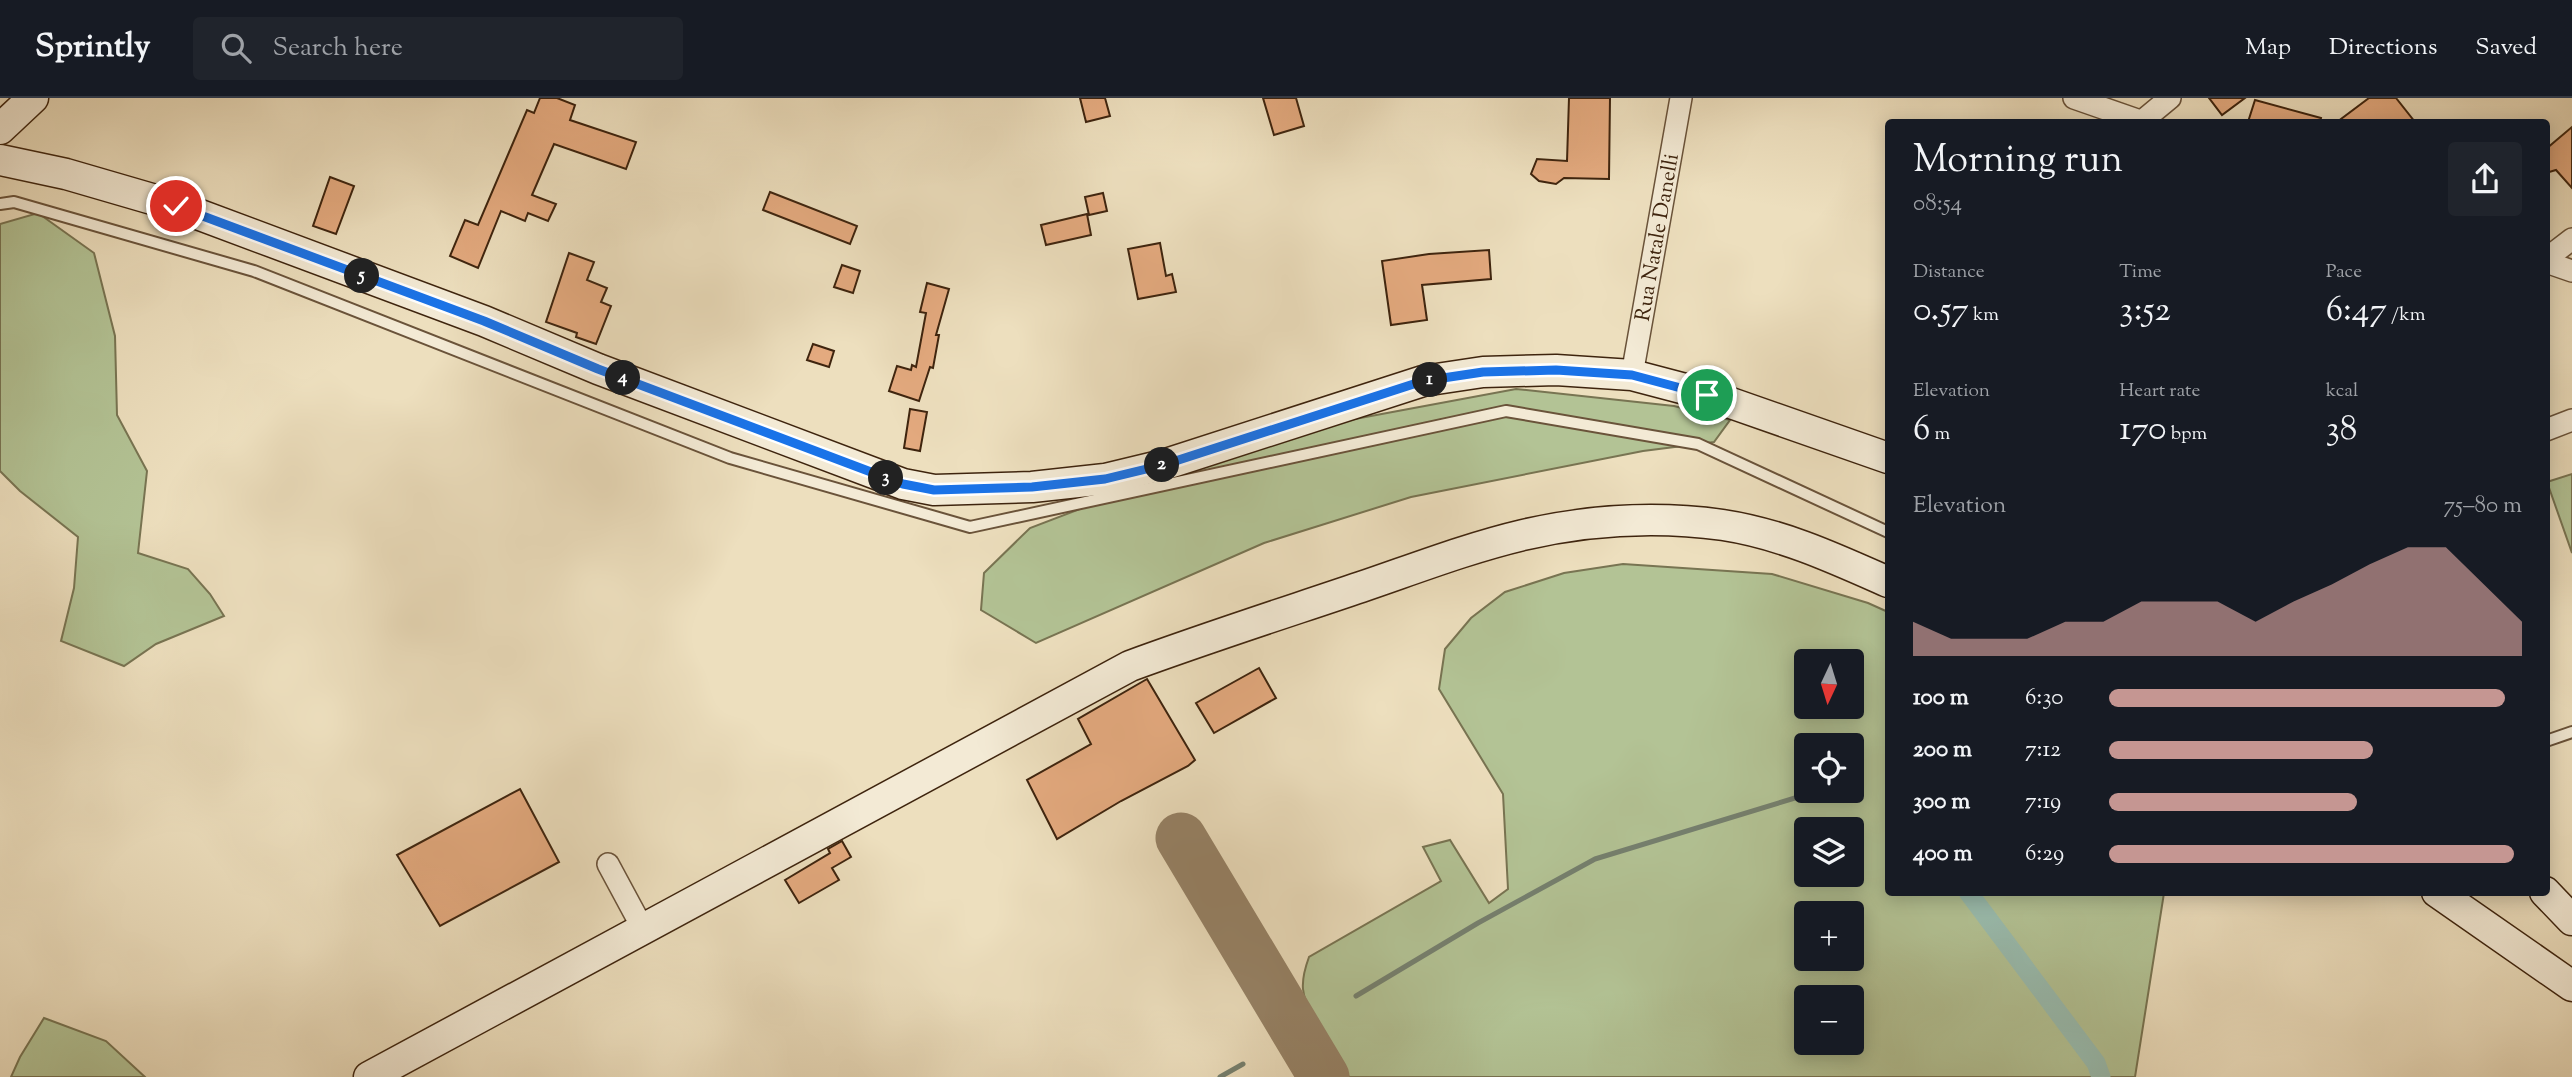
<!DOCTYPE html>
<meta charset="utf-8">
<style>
:root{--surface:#171b24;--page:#20242c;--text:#f1f3f6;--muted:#9ea1a6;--line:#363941;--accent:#c59692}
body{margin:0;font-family:"Sorts Mill Goudy",serif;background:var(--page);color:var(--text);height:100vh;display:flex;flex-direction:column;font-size:26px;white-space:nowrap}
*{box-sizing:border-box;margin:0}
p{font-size:23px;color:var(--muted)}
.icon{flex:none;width:38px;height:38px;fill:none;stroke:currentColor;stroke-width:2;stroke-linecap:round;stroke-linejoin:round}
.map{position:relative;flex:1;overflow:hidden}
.drawer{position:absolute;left:1885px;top:21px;width:665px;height:777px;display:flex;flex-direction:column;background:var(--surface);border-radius:7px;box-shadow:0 4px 18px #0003}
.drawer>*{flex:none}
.needle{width:46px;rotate:184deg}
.fabs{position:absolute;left:1794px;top:551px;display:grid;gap:14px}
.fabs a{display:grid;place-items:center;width:70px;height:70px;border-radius:7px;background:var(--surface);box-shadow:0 4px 18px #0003;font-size:35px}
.pin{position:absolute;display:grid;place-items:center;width:60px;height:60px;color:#fff;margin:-30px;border:4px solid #fff;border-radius:50%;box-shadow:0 2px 7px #0007}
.km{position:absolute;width:35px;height:35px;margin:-18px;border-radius:50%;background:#222;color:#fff;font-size:19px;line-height:35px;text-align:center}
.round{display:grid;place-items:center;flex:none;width:74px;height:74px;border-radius:7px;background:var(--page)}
.head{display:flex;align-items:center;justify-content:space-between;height:119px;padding:0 28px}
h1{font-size:38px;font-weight:600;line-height:52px}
.stats{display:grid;grid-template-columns:repeat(3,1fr);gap:10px;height:119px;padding:7px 28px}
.stats div{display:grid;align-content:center}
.stats b{font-size:35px;font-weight:600}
.stats small{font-size:19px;font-weight:400}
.stats p{font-size:19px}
.chart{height:196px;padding:14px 28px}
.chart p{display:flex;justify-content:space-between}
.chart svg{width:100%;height:126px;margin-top:7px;fill:var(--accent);opacity:.7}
ul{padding:0 28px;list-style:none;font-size:23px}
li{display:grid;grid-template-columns:112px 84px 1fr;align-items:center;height:52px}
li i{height:18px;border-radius:9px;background:var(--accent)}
header{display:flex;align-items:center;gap:42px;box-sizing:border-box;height:98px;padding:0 35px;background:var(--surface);border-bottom:2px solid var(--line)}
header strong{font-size:33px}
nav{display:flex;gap:38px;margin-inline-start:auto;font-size:24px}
.search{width:490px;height:63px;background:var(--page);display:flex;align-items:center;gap:18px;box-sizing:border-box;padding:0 24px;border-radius:7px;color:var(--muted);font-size:26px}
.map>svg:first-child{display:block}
.green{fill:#b3c395;stroke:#787452;stroke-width:2;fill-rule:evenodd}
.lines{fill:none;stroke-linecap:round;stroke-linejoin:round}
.stream{stroke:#75806f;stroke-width:5}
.canal{stroke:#99bdb0;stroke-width:19}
.taxiway{stroke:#968266;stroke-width:51}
.building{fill:#e4aa7f;stroke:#3e240e;stroke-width:2}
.lane-casing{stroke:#6a533a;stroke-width:14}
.street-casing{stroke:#6a533a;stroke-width:24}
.secondary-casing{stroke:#3e240e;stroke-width:33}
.lane{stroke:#f3ead5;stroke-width:10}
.street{stroke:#f3ead5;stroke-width:21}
.secondary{stroke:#f3ead5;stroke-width:30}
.route-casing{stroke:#fff;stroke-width:14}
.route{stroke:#1a73e8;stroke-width:9}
.labels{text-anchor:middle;stroke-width:5;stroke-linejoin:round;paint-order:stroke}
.street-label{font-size:21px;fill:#3e240e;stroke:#f3ead5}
</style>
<header>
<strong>Sprintly</strong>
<div class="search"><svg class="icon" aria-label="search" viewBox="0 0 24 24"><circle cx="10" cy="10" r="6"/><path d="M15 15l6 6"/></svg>Search here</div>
<nav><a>Map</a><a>Directions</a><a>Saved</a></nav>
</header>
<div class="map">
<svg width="2572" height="979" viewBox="0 0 2572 979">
<rect width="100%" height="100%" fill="#eddfbe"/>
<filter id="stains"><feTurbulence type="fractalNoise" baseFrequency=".00286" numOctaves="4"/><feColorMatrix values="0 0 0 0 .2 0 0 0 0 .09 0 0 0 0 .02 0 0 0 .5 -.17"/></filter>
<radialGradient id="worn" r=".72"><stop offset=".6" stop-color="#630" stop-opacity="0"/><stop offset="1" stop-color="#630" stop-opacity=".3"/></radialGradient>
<g class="green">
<polygon points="38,115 94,155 115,238 117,317 147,373 138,455 188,471 210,496 224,518 156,546 124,568 61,543 74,490 78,439 20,393 0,373 0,126"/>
<polygon points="1516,291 1674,308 1730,322 1714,344 1643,353 1411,399 1264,445 1036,545 981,512 984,475 1030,430 1148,385 1328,326"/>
<polygon points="2572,376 2572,455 2547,384"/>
<path d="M1623,466L1772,476L1868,505L1888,514V794L2164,795L2135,979H1349C1337,958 1305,914 1303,891C1302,880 1305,870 1309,859L1441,783L1423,749L1450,742L1489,805L1508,791L1503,696L1439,591L1445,551L1471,520L1505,494L1564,475ZM1806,564H1852V609H1806ZM1806,648H1852V693H1806ZM1806,732H1852V777H1806ZM1806,816H1852V861H1806ZM1806,900H1852V945H1806Z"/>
<polygon points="44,920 106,943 145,979 11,979 20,959"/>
</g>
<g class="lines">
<g class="stream">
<polyline points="1356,898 1478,825 1595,761 1818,693"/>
<polyline points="1220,979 1243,966"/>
</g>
<polyline class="canal" points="1968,794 2096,965 2101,979"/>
<polyline class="taxiway" points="1181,740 1324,979"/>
</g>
<g class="building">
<polygon points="540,0 557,0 575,7 570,22 636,44 626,71 554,46 532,97 556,106 548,123 528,115 525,123 501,113 478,170 450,158 465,122 478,127 527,12 534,15"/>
<polygon points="1080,0 1105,0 1110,18 1086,24"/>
<polygon points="1263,0 1296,0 1304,28 1274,37"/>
<polygon points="1569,0 1610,0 1609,81 1564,80 1556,86 1539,83 1531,76 1537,61 1567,63"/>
<polygon points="2209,0 2245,0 2222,17"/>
<polygon points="2369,0 2396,0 2415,24 2337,24"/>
<polygon points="2255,2 2321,20 2320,24 2248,24"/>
<polygon points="2572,29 2572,90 2556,72 2546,75 2546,51"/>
<polygon points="330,79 354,88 336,136 313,128"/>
<polygon points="770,94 857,128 850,146 763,112"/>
<polygon points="1103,95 1107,113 1089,117 1085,99"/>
<polygon points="1087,116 1091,137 1046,147 1041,127"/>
<polygon points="1160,145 1166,178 1172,176 1176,194 1138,201 1128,151"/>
<polygon points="1489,152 1491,181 1422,187 1427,222 1391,227 1382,163 1429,156"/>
<polygon points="569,155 594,164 587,182 607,190 601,204 611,208 596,246 576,239 577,235 546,224"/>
<polygon points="842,167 860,173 853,195 834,189"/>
<polygon points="927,185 949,191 936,237 939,237 933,270 930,269 919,303 889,293 897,268 911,272 912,267 916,269 926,215 920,214"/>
<polygon points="813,246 834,253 829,269 807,262"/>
<polygon points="910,311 927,314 920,353 904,350"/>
<polygon points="1259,570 1276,600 1214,635 1196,605"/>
<polygon points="1147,581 1195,662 1188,668 1121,703 1057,741 1027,682 1091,646 1078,621"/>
<polygon points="520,691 559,764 440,828 397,757"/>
<polygon points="842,743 851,759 832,770 839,782 799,805 785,782 830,755 828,751"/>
</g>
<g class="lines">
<g class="lane-casing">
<g id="lane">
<polyline points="0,106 14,104 254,173 730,360 970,429 1506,313 1698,346 1888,434"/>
<polyline points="2546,643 2572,634"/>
</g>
</g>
<g class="street-casing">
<g id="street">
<polyline points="2074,0 2143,24"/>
<polyline points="2141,24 2170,0"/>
<polyline points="2546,161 2572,141"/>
<polyline points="2546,164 2572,173"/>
<path id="s1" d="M1632,277L1681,0"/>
<polyline points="2546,332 2572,322"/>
<polyline points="608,766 643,831"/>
</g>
</g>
<g class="secondary-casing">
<g id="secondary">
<polyline points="0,31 33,0"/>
<polyline points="0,62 66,76 176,108 484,223 598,271 871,374 903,386 934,392 1032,389 1105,381 1163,367 1423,283 1483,274 1556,272 1632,277 1708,297 1888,360"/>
<polyline points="2437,794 2572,888"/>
<polyline points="2545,794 2572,822"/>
<path d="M369,979L1130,568C1206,540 1284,515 1361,489C1414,471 1468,450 1523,437C1588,422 1657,418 1723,427C1782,436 1834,460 1888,484"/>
</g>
</g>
<use href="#lane" class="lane"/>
<use href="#street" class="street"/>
<use href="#secondary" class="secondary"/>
</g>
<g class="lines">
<g class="route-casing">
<polyline id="route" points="176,108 484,223 598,271 871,374 903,386 934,392 1032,389 1105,381 1163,367 1423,283 1483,274 1556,272 1632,277 1707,297"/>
</g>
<use href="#route" class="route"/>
</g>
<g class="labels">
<g class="street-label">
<text dy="7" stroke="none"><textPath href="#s1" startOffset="140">Rua Natale Danelli</textPath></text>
</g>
</g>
<rect width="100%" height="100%" filter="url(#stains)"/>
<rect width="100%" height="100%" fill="url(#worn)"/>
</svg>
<div class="fabs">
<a><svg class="needle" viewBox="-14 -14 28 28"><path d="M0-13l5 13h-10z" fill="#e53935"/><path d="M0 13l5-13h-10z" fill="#9ea1a6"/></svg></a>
<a><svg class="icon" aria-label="locate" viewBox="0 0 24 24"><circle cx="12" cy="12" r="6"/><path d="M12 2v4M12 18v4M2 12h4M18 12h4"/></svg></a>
<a><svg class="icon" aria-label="layers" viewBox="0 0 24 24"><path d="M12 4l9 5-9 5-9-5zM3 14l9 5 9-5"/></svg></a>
<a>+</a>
<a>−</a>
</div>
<div class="pin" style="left:1707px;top:297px;background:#1e9e55"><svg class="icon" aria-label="arrive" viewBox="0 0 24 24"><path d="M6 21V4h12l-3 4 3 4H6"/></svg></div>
<div class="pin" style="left:176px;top:108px;background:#d93025"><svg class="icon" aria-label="check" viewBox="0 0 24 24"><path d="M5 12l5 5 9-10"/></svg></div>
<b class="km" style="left:1430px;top:282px">1</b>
<b class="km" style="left:1162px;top:367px">2</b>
<b class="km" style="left:886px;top:380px">3</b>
<b class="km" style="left:623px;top:280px">4</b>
<b class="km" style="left:362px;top:178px">5</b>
<section class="drawer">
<div class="head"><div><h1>Morning run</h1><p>08:54</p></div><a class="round"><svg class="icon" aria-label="share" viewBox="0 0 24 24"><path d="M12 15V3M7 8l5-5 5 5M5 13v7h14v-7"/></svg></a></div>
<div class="stats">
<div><p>Distance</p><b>0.57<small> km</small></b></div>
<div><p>Time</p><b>3:52</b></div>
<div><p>Pace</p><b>6:47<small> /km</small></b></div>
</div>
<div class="stats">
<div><p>Elevation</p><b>6<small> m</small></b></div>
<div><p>Heart rate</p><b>170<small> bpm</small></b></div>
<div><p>kcal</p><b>38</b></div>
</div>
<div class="chart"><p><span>Elevation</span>75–80 m</p>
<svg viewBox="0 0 160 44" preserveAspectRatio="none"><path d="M0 44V32L10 38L20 38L30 38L40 32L50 32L60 25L70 25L80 25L90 32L100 25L110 19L120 12L130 6L140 6L150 19L160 32V44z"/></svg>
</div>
<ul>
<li><b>100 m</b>6:30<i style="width:96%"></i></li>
<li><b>200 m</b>7:12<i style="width:64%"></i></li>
<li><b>300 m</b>7:19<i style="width:60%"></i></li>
<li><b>400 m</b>6:29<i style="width:98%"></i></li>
</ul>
</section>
</div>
